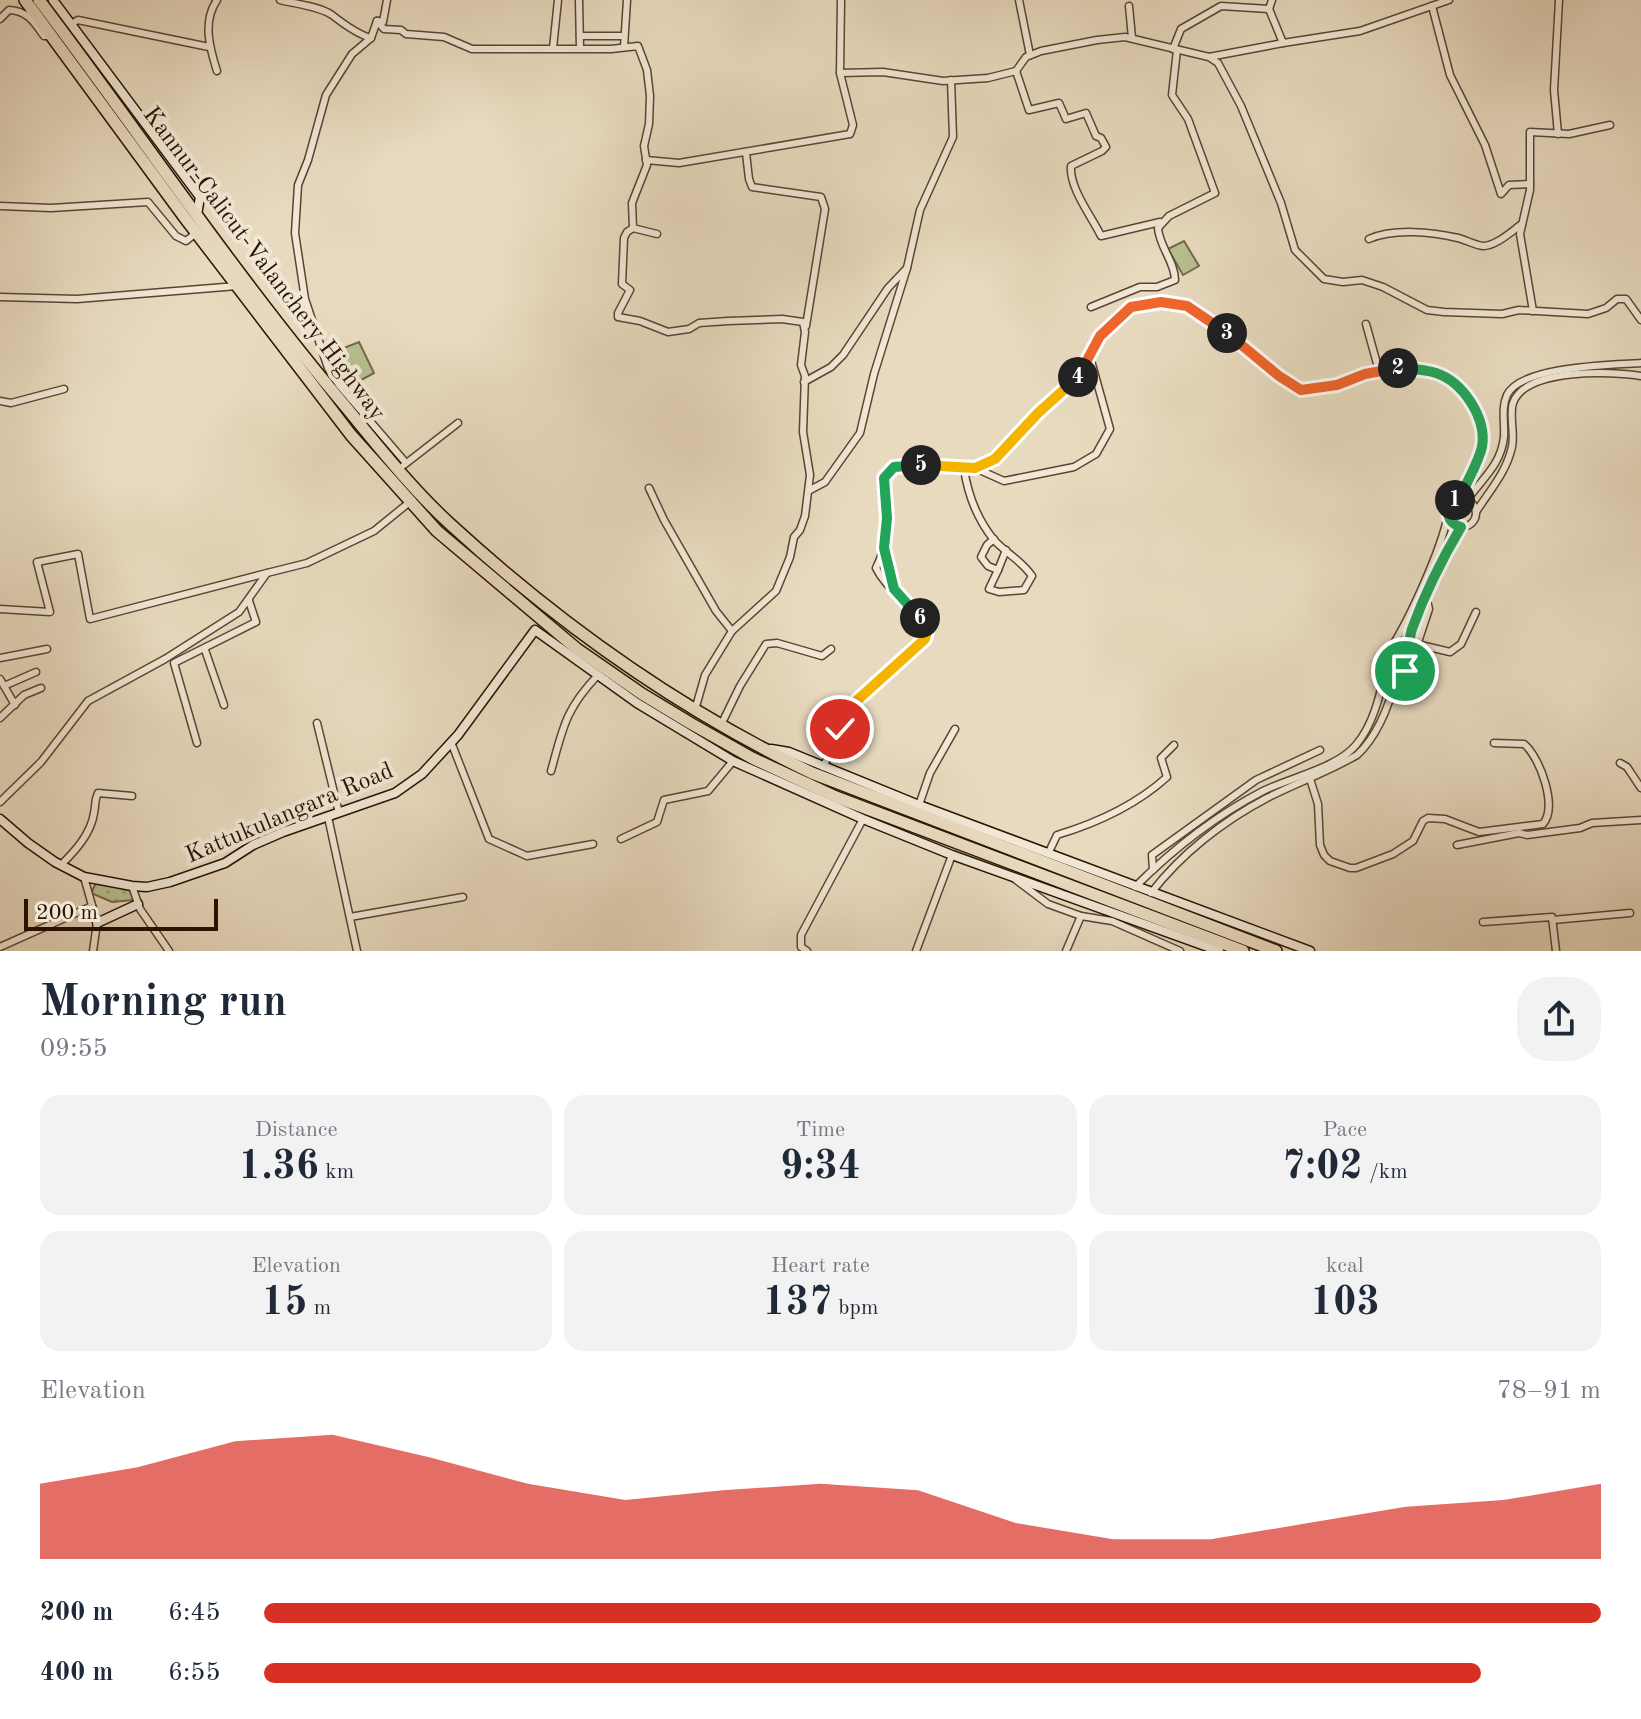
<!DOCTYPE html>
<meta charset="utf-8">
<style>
:root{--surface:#fff;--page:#f2f2f3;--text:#1f2937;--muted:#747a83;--accent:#d93025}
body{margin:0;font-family:"Old Standard TT",serif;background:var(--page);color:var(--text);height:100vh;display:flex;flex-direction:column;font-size:30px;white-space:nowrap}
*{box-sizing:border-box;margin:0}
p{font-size:26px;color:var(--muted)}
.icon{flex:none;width:44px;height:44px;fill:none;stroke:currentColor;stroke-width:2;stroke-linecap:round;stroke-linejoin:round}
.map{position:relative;height:951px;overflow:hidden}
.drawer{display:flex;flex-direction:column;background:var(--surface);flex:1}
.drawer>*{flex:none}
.scale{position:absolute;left:24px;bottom:20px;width:194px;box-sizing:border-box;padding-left:8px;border:4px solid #2b1300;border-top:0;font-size:22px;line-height:28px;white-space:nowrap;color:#2b1300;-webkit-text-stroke:6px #f0e7d5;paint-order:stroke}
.pin{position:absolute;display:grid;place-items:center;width:68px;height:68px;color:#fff;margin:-34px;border:4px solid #fff;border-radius:50%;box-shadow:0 2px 8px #0007}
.km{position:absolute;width:40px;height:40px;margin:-20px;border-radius:50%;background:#222;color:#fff;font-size:22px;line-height:40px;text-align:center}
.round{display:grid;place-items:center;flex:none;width:84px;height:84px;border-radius:32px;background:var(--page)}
.headline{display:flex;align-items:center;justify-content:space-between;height:136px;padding:0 40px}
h1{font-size:44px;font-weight:700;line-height:60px}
.stats{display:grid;grid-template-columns:repeat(3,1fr);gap:12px;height:136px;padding:8px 40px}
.stats div{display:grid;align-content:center;border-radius:20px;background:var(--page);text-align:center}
.stats b{font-size:40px;font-weight:700}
.stats small{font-size:22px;font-weight:400}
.stats p{font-size:22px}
.chart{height:224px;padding:16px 40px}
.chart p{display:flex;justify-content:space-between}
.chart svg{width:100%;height:144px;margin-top:8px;fill:var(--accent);opacity:.7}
ul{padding:0 40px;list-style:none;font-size:26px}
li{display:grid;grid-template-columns:128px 96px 1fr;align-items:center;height:60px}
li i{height:20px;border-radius:10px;background:var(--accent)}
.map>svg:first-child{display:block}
.grass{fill:#b8bf90;stroke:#726948;stroke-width:2}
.park{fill:url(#park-dots);stroke:#726948;stroke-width:2}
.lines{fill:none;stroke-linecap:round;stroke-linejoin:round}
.street-casing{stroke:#5a4530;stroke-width:9}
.secondary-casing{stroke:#2b1300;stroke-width:11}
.highway-casing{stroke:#2b1300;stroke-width:14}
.street{stroke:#f0e7d5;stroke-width:6}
.secondary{stroke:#f0e7d5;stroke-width:8}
.highway{stroke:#e8dabf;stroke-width:11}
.split-1-casing{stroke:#fff;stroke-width:16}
.split-2-casing{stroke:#fff;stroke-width:16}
.split-3-casing{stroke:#fff;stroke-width:16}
.split-4-casing{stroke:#fff;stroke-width:16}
.split-5-casing{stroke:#fff;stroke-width:16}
.split-6-casing{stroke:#fff;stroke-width:16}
.split-7-casing{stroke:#fff;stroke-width:16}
.split-1{stroke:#22a559;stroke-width:10}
.split-2{stroke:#22a559;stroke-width:10}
.split-3{stroke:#f0652b;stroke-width:10}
.split-4{stroke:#f0652b;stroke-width:10}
.split-5{stroke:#f5b400;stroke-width:10}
.split-6{stroke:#22a559;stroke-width:10}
.split-7{stroke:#f5b400;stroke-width:10}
.labels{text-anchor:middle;stroke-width:8;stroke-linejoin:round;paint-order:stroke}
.street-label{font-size:24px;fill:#2b1300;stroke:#f0e7d5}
</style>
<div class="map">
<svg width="1641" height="951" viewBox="0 0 1641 951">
<defs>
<pattern id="park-dots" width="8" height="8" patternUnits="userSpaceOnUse" patternTransform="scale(2)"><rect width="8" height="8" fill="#b8bf90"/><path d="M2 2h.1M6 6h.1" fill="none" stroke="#9ea37a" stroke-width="1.8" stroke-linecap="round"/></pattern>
</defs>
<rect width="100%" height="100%" fill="#e8dabf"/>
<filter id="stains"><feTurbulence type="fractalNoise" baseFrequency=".0025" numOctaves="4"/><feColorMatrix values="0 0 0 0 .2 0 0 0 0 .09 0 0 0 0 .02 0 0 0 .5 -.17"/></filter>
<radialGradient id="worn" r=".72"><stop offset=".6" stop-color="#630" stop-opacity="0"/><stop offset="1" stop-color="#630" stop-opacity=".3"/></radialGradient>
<g class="grass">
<polygon points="1184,241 1199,266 1183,275 1168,249"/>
<polygon points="359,342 374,373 352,385 336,351"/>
</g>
<polygon class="park" points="96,883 129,889 134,900 112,902 91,893"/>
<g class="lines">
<g class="street-casing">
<g id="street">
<path d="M280,0C295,4 319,6 332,15C341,22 359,35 371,38"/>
<polyline points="579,0 580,48"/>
<polyline points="841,0 840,73 883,72 943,81 988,78 1016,71 1026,57 1041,51 1097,40 1125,37 1209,57 1218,63 1241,106 1281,203 1295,250 1324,279 1343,282 1362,280 1383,287 1427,310 1444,312 1502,314 1519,310 1588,314 1606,308 1617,299 1626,299 1641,320"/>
<polyline points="1019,0 1030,55"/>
<polyline points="1129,6 1132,38"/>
<polyline points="1432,6 1450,75 1485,145 1501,194 1509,185 1530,184"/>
<polyline points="1269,9 1283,43 1360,31 1449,0"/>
<path d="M0,19L9,10C28,11 34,22 44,36H49"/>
<polyline points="377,21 384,29 401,30 406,34 444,37 472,49 611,49 638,46 647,70 650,96 649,124 644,146 647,165 632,203 633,228 627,232 624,238 622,284 630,290 618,313 618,317 640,321 668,332 689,329 699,323 728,321 782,319 803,322 805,332 801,365 805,376 803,432 810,475 805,516 800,530 794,537 790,557 776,591 732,631 705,675 695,710"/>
<polyline points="377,21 371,38 352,54 326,95 308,160 298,185 295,233 305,299 328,368 339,385 406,463"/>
<polyline points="377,21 383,22 387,0"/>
<polyline points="71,24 78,20 209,47"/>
<polyline points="580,36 624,36"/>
<polyline points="624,47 627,0"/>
<polyline points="553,48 558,0"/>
<polyline points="1173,49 1181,29 1221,6 1269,9 1272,0"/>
<polyline points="1209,57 1283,43"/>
<path d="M217,71C210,49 202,22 217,0"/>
<path d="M1016,71L1029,110L1059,103L1066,119L1086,113L1096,136L1101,138L1106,147L1102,151L1071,166C1069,188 1092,217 1101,236L1160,222"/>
<polyline points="1558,134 1554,90 1559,0"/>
<polyline points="746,153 749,179 752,187 821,197 825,209 806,326"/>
<polyline points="646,160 679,163 850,134 853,125 840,73"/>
<polyline points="0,206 51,208 148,202 176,236 186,241 196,233"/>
<polyline points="633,228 657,234"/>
<path d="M1369,239C1394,228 1432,232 1458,238C1466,240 1475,245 1483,246C1496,246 1512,231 1522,224"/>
<polyline points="0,297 77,299 237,286"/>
<path d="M1091,307L1140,287H1157L1175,280C1175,262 1159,246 1158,228L1169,216L1215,193L1188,119L1172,95L1177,50"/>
<polyline points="1533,311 1520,234 1530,190 1530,132 1569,134 1610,125"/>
<polyline points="1366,324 1379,371"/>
<polyline points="804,382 831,367 843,355 888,288 907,268 920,210 953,137 951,80"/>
<polyline points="0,401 11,403 64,389"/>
<polyline points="404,465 458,423"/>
<polyline points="975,468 1004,481 1074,467 1096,454 1110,429 1090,357"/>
<path d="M964,469C999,467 1017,434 1039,411C1052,399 1069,388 1080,374C1097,353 1103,321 1131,307C1135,305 1143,305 1149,304C1212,294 1247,364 1298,388C1305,391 1314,388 1322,387C1371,381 1421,343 1463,394C1498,436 1477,455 1460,499"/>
<polyline points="649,488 664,520 716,611 732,631"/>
<polyline points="810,490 825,482 860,433 874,374 907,268"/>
<circle cx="1462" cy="513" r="14"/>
<path d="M1467,500C1482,479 1501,465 1504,437C1505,423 1501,408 1507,395C1521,366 1611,365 1641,363"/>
<path d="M1476,512C1490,490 1506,473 1512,447C1515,433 1509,416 1513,403C1525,368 1612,371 1641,376"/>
<polyline points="994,539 987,545 981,557 988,566 998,570 1006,550"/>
<polyline points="884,550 894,589"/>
<polyline points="0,609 50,612 37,562 78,554 90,619 267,573"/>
<polyline points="1408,642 1450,652 1461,644 1476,612"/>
<polyline points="1417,645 1429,609 1426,596"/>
<circle cx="1395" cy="661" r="14"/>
<path d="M1391,648C1410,618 1441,550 1448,515"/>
<polyline points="205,650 224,705"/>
<path d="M1407,654C1411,612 1440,563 1461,527"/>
<polyline points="0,658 47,649"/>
<polyline points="0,679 15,705"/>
<polyline points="4,686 36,672"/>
<polyline points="0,718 24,695 41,688"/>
<polyline points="317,723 339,813"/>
<polyline points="721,725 740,686 766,644 777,643 822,656 831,649"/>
<polyline points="451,742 489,839 527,856 593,844"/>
<polyline points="197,743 174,663 256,622 249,601"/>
<polyline points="1620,763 1627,767 1641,788"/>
<path d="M823,767L838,737L843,713L928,635C918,607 888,593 876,568C891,539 885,509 884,478L894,467L911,464L964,469C968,495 977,519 994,540C1006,553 1022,561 1032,576L1024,590L999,592L989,589L998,570"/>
<path d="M551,771C563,728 565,710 597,676"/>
<path d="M1310,779L1318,804L1320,845L1324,855L1330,861L1350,868H1356L1393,854L1413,841L1423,821L1428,818L1445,819L1479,832L1543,824C1558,807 1540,757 1524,744L1494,743"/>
<polyline points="0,802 41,762 88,701 165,659 239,612 267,573 307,563 374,531 411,501"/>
<polyline points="919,805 930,773 955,729"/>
<polyline points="328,817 357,951"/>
<polyline points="621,839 657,822 664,800 708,791 733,761"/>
<polyline points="1457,845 1519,833 1527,835 1580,828 1592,823 1641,820"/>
<path d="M1048,854L1057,835C1097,823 1136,805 1167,777L1161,758L1174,745"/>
<path d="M61,865C75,851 91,834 94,813C96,805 94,801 98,793L132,796"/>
<polyline points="1153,870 1152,855 1256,780 1320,750"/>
<polyline points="84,877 97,923 93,951"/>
<polyline points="1016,880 1048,904 1081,916 1112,921 1180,951"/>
<polyline points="132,886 140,909 169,951"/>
<path d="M1135,887C1172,850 1215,816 1263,791C1289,778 1337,768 1356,745C1373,725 1380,696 1385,671"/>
<path d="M1151,893C1181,854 1223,821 1267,798C1296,783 1328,772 1357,755C1379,735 1390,703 1397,675"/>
<polyline points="350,917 463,897"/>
<polyline points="1553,920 1630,913"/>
<polyline points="1483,922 1552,917 1556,951"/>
<polyline points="0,947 92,906"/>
<polyline points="807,951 801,947 801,935 863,819"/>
<polyline points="916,951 952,855"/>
<polyline points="1066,951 1081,916"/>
</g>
</g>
<g class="secondary-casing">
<g id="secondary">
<polyline points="53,0 200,197 197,215"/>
<polyline points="771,749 789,752 919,805 1310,951"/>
<polyline points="0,819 28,843 55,862 84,877 132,886 147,887 170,882 225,863 253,845 283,832 395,793 422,774 458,735 535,630 637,703 733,761 863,819 952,855 1219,951"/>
<polyline points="97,923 138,904"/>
</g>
</g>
<g class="highway-casing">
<g id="highway">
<polyline points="25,0 185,218 351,435 437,531 577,649 642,694 690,723 752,758 836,797 1243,951"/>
<path d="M39,0C141,135 236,277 345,406C378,446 411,488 450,524C559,624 678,709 812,773L1276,951"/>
</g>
</g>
<use href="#street" class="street"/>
<use href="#secondary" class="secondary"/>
<use href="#highway" class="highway"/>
</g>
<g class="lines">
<g class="split-1-casing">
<path id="split-1" d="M1405,671C1411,660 1407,643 1412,629C1425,593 1442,559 1461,527C1447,523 1444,510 1455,500"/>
</g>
<g class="split-2-casing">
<path id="split-2" d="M1398,368C1411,369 1424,369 1436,373C1463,382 1487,418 1482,447C1478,464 1466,482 1460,499L1455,500"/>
</g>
<g class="split-3-casing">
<polyline id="split-3" points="1227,333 1279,376 1301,390 1337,385 1365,374 1398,368"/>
</g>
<g class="split-4-casing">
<polyline id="split-4" points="1078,377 1100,336 1131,307 1161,302 1187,306 1227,333"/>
</g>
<g class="split-5-casing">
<polyline id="split-5" points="921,465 975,468 995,459 1038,413 1078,377"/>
</g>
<g class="split-6-casing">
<polyline id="split-6" points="920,618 894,589 884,548 887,518 884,478 894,467 921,465"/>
</g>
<g class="split-7-casing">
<polyline id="split-7" points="840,729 843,713 925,639 927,632 920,618"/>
</g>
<use href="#split-1" class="split-1"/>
<use href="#split-2" class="split-2"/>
<use href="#split-3" class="split-3"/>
<use href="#split-4" class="split-4"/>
<use href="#split-5" class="split-5"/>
<use href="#split-6" class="split-6"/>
<use href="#split-7" class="split-7"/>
</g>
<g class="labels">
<g class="street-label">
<text transform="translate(265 263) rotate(53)" y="8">Kannur-Calicut-Valanchery Highway</text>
<text transform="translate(289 812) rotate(-23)" y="8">Kattukulangara Road</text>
</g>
</g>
<rect width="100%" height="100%" filter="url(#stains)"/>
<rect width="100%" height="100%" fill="url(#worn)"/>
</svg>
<div class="scale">200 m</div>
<div class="pin" style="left:1405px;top:671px;background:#1e9e55"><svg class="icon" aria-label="arrive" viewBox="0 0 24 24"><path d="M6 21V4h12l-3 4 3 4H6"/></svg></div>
<div class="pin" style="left:840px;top:729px;background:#d93025"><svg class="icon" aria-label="check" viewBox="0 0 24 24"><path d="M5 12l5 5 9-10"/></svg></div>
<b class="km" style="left:1455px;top:500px">1</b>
<b class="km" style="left:1398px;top:368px">2</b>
<b class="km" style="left:1227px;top:333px">3</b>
<b class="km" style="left:1078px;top:377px">4</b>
<b class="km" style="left:921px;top:465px">5</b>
<b class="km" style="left:920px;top:618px">6</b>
</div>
<section class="drawer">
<div class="headline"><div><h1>Morning run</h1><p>09:55</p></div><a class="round"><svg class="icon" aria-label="share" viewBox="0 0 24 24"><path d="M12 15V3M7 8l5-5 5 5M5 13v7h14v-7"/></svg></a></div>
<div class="stats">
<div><p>Distance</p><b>1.36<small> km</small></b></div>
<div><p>Time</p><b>9:34</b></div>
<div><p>Pace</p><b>7:02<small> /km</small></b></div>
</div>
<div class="stats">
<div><p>Elevation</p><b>15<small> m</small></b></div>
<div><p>Heart rate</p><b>137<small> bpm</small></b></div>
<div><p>kcal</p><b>103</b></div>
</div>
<div class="chart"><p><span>Elevation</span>78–91 m</p>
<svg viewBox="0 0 160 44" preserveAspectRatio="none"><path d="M0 44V21L10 16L20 8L30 6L40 13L50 21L60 26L70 23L80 21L90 23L100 33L110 38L120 38L130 33L140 28L150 26L160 21V44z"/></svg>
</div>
<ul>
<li><b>200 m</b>6:45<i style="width:100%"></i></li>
<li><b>400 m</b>6:55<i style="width:91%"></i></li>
</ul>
</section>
